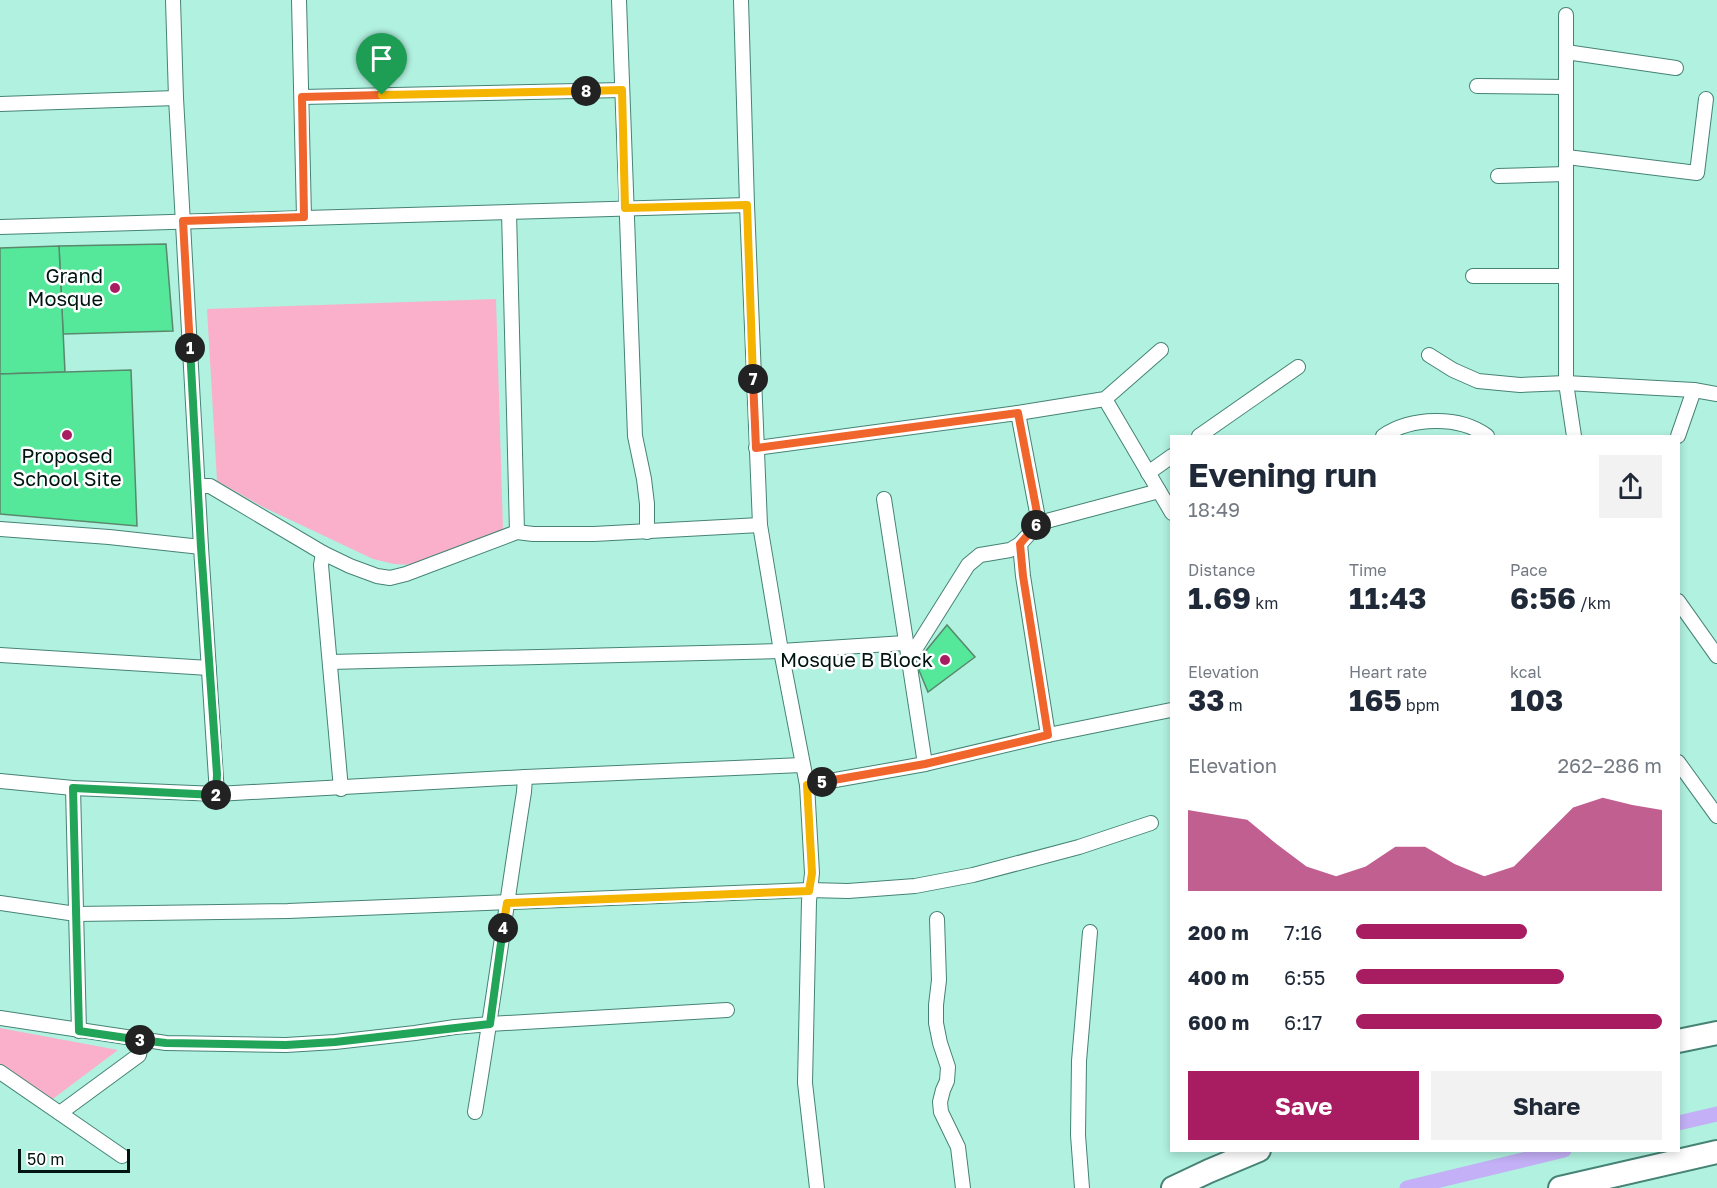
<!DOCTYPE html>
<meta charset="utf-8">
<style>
:root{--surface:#fff;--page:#f2f2f3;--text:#1f2937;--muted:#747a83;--accent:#a81d62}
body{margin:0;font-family:"Golos Text",sans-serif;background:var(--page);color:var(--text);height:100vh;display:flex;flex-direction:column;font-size:22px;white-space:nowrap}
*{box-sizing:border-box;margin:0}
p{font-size:20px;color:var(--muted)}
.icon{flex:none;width:33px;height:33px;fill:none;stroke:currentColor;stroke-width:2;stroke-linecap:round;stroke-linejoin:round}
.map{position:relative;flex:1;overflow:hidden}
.panel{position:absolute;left:1170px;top:435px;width:510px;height:717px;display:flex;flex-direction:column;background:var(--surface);border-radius:0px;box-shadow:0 3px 9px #0003}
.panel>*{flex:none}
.scale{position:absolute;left:18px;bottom:15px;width:112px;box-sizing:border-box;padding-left:6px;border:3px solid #001510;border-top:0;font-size:16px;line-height:21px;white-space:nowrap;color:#001510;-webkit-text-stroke:4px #fff;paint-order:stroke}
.pin{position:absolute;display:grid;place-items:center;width:51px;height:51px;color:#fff;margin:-62px -26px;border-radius:50% 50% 50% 0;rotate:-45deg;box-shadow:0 0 6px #0007}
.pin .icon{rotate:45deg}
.km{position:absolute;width:30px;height:30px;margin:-15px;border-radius:50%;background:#222;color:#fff;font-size:16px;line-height:30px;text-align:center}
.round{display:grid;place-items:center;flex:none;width:63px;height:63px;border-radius:0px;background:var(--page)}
.headline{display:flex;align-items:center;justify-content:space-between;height:102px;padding:0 18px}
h1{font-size:33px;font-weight:700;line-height:45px}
.stats{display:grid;grid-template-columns:repeat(3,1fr);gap:9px;height:102px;padding:6px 18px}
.stats div{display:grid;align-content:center}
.stats b{font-size:30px;font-weight:700}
.stats small{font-size:16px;font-weight:400}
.stats p{font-size:16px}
.chart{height:168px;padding:12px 18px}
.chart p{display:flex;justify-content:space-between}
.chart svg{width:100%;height:108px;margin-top:6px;fill:var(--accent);opacity:.7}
.action{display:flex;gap:12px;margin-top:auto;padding:12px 18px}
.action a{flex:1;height:69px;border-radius:0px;background:var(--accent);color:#fff;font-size:24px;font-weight:700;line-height:69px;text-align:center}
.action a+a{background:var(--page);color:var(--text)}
ul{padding:0 18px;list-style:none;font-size:20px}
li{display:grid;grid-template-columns:96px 72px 1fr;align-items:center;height:45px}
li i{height:15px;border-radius:8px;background:var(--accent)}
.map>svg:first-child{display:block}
.green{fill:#fab0ca}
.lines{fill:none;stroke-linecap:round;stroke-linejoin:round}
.canal{stroke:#c3b0f6;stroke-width:15}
.building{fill:#55e89b;stroke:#59886b;stroke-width:1.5}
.minor-casing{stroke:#468375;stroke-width:16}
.trunk-casing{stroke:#468375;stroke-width:26}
.minor{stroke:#fff;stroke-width:14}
.trunk{stroke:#fff;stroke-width:22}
.split-1-casing{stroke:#fff;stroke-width:12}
.split-2-casing{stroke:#fff;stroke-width:12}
.split-3-casing{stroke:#fff;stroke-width:12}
.split-4-casing{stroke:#fff;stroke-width:12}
.split-5-casing{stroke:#fff;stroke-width:12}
.split-6-casing{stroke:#fff;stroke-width:12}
.split-7-casing{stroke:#fff;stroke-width:12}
.split-8-casing{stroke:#fff;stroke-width:12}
.split-9-casing{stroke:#fff;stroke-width:12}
.split-1{stroke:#f0652b;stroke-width:8}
.split-2{stroke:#22a559;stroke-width:8}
.split-3{stroke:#22a559;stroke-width:8}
.split-4{stroke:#22a559;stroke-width:8}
.split-5{stroke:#f5b400;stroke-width:8}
.split-6{stroke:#f0652b;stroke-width:8}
.split-7{stroke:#f0652b;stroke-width:8}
.split-8{stroke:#f5b400;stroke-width:8}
.split-9{stroke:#f5b400;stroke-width:8}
.poi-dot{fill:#a81d62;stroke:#fff;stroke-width:2}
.labels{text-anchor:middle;stroke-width:5;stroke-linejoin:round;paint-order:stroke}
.poi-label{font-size:20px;fill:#001510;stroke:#fff;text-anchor:end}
</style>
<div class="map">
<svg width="1717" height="1188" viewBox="0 0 1717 1188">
<rect width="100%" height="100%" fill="#b1f1e0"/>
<g class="green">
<polygon points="496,299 503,530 414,565 394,564 373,559 263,507 217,481 207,309"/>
<polygon points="0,1028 118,1050 50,1101 0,1067"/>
</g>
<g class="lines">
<g class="canal">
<polyline points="1678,1123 1717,1114"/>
<polyline points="1407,1188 1564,1150"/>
</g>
</g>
<g class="building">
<polygon points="166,244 173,331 63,334 59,246"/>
<polygon points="59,246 65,372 0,374 0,248"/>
<polygon points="131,370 137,526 0,514 0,374"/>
<polygon points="947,625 975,657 928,692 916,663"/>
</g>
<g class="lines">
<g class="minor-casing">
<g id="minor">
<polyline points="173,0 176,98 201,547 217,794"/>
<polyline points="299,0 304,217"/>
<polyline points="619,0 635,436 644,479 647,504 647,532"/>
<polyline points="741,0 747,205 760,525 781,651 807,785 812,873 809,901 805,1083 817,1188"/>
<polyline points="1566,15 1566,383 1574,436"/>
<polyline points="1566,52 1676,68"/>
<polyline points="1477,86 1566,87"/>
<polyline points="302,97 622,90"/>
<polyline points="0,104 176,98"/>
<polyline points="1567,157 1697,173 1706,99"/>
<polyline points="1498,176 1566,174"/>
<polyline points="509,212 517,532"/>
<polyline points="0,227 747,205"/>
<polyline points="1473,276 1565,276"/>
<polyline points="1429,355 1453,370 1478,381 1520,385 1566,383 1694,390 1717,394"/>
<polyline points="1105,399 1172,513"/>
<polyline points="1018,413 1105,399 1161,350"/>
<polyline points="1199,436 1298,367"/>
<path d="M1383,436C1411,417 1459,415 1487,436"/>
<polyline points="1678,436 1694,390"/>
<polyline points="756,448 1018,413 1039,523"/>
<polyline points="1148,473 1172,456"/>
<polyline points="198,486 210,486 323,553 350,566 377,576 390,578 406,574 517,532 533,534 594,534 760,525"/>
<polyline points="884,499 925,764"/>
<polyline points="0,529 109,537 201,547"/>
<polyline points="323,553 321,565 341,789"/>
<polyline points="1678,601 1717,656"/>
<polyline points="0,655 209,668"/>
<polyline points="909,659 968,565 980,555 1010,550 1020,544 1039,523 1159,491"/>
<polyline points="330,662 781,651 905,643"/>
<polyline points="1048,735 1171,710"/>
<polyline points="1678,762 1717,816"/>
<polyline points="0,781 73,788 217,794 525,777 802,765"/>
<polyline points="807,785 925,764 1048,735 1023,576 1020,544"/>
<polyline points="73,788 79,1031"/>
<polyline points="0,903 76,914 288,911 809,890 848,891 915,886 973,875 1079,847 1151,823"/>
<polyline points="937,919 939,980 936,1005 936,1023 940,1043 948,1067 947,1081 943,1090 940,1102 941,1112 958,1147 963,1188"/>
<polyline points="0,1018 166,1043 286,1045 335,1042 415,1033 455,1027 490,1024 727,1010"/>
<polyline points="0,1072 122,1156"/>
<path d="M475,1112C493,1006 507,899 524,792L525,777"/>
<polyline points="60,1113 139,1055 142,1040"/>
<polyline points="1082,1188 1078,1135 1079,1061 1090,932"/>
</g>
</g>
<g class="trunk-casing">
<g id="trunk">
<polyline points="1678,1041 1717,1033"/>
<polyline points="1173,1188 1209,1171 1259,1150"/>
<polyline points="1560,1188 1717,1152"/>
</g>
</g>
<use href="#minor" class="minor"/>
<use href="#trunk" class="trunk"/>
</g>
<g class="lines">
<g class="split-1-casing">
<polyline id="split-1" points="190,348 183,221 304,217 302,97 382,95"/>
</g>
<g class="split-2-casing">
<polyline id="split-2" points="190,348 201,547 217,774 216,795"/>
</g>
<g class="split-3-casing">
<polyline id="split-3" points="140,1040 79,1031 73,788 216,795"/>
</g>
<g class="split-4-casing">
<polyline id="split-4" points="140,1040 166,1043 286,1045 335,1042 490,1024 503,928"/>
</g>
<g class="split-5-casing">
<polyline id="split-5" points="503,928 507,903 809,891 812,873 807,785 822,782"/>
</g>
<g class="split-6-casing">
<polyline id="split-6" points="822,782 925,764 1048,735 1023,576 1020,544 1036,525"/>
</g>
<g class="split-7-casing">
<polyline id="split-7" points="753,379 756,448 1018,413 1039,523 1036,525"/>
</g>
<g class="split-8-casing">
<polyline id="split-8" points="586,91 622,90 625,208 747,205 753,379"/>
</g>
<g class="split-9-casing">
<polyline id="split-9" points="382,95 586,91"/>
</g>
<use href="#split-1" class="split-1"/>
<use href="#split-2" class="split-2"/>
<use href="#split-3" class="split-3"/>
<use href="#split-4" class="split-4"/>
<use href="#split-5" class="split-5"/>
<use href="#split-6" class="split-6"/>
<use href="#split-7" class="split-7"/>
<use href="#split-8" class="split-8"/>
<use href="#split-9" class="split-9"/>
</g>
<g class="poi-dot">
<circle cx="115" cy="288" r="6"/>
<circle cx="67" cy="435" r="6"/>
<circle cx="945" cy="660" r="6"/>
</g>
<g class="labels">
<g class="poi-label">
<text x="103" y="283">Grand<tspan x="103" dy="23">Mosque</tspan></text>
<text x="67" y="463" text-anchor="middle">Proposed<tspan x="67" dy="23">School Site</tspan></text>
<text x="933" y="667">Mosque B Block</text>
</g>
</g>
</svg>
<div class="scale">50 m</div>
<div class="pin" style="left:382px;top:95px;background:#1e9e55"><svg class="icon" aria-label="arrive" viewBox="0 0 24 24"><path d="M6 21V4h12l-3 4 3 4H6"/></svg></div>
<b class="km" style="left:190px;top:348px">1</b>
<b class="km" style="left:216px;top:795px">2</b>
<b class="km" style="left:140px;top:1040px">3</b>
<b class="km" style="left:503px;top:928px">4</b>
<b class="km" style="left:822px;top:782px">5</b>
<b class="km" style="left:1036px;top:525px">6</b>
<b class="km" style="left:753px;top:379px">7</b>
<b class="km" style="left:586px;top:91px">8</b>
<section class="panel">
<div class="headline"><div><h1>Evening run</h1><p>18:49</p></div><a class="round"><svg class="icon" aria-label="share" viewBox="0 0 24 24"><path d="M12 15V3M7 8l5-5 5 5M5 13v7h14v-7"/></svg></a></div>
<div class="stats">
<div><p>Distance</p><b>1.69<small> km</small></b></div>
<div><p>Time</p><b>11:43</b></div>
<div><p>Pace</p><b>6:56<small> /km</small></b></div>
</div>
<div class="stats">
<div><p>Elevation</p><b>33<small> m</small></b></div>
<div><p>Heart rate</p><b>165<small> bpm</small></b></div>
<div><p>kcal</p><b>103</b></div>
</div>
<div class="chart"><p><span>Elevation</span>262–286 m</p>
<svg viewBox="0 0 160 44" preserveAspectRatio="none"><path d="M0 44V11L10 13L20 15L30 25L40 34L50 38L60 34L70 26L80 26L90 33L100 38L110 34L120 22L130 10L140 6L150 9L160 11V44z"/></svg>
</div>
<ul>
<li><b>200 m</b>7:16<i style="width:56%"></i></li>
<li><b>400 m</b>6:55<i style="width:68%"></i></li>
<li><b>600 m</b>6:17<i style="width:100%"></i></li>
</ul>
<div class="action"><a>Save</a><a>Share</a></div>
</section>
</div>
